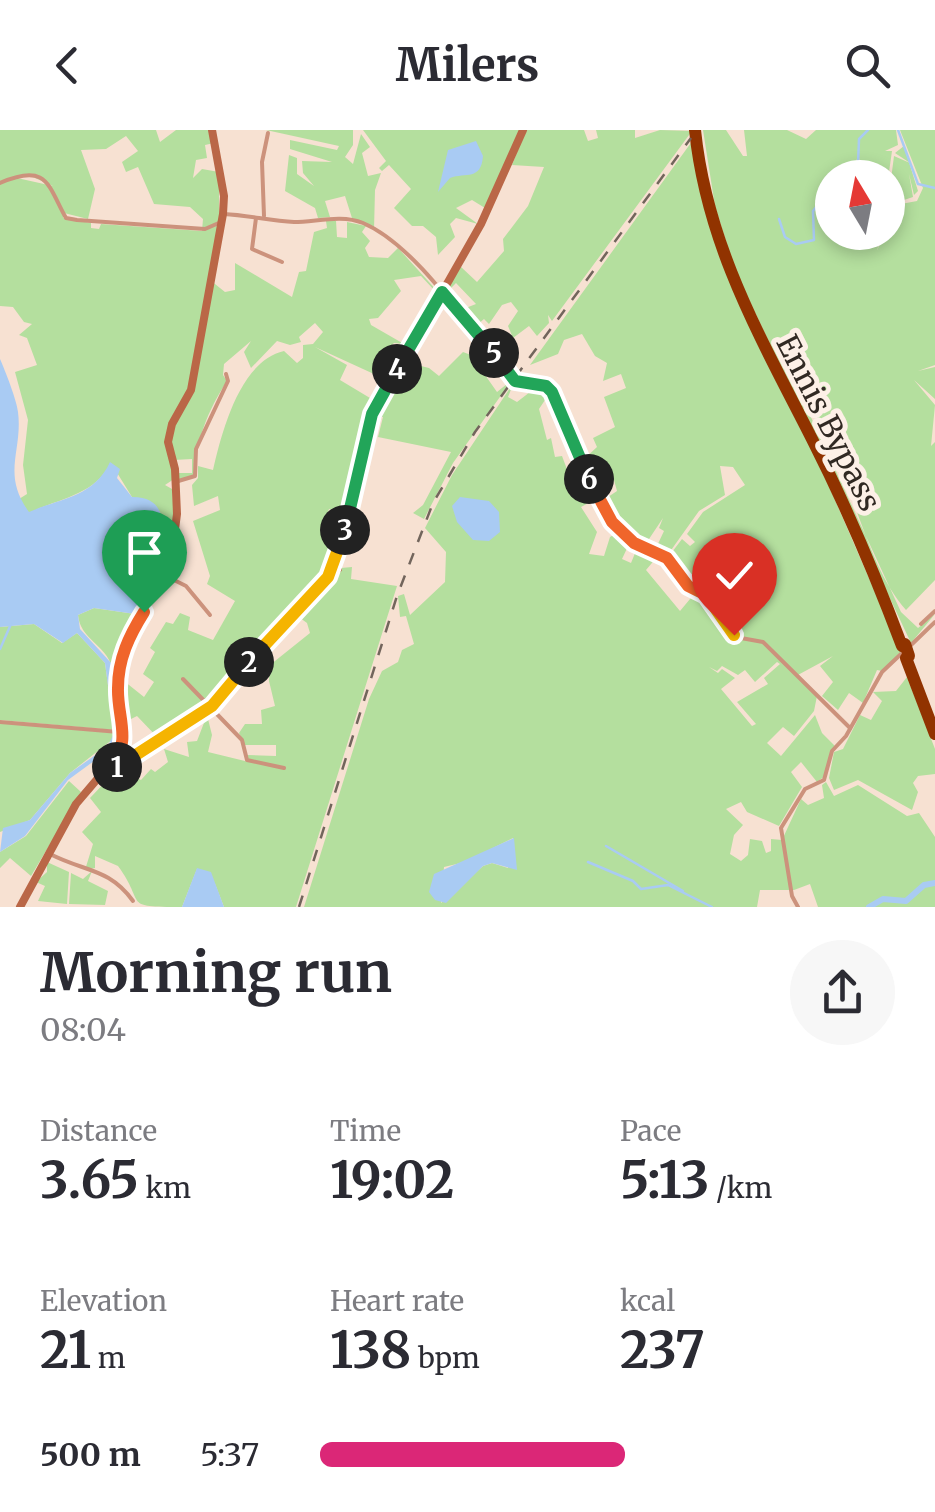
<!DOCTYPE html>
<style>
:root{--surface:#fff;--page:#f7f7f7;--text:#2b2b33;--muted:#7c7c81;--accent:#db2777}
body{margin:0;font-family:Merriweather,serif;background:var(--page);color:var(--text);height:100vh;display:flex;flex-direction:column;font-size:38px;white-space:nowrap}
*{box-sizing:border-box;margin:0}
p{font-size:32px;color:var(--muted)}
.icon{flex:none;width:55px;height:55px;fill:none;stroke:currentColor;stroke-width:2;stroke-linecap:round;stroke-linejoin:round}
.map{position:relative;height:777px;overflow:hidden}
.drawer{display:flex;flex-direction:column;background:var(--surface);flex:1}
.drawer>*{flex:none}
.needle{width:65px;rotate:350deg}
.fabs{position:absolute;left:815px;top:30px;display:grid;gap:20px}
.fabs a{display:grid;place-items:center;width:90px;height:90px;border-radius:50%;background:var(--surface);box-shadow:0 5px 15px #0003;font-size:50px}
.pin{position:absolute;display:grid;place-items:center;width:85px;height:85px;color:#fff;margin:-102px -42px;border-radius:50% 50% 50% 0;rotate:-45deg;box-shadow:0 0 10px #0007}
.pin .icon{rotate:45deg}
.km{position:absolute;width:50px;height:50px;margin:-25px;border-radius:50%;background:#222;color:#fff;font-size:28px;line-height:50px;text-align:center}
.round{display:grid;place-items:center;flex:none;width:105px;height:105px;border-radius:52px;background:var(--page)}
.summary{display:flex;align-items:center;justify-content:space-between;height:170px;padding:0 40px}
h1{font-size:55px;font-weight:700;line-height:75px}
.stats{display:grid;grid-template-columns:repeat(3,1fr);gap:15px;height:170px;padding:10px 40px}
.stats div{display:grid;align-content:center}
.stats b{font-size:50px;font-weight:700}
.stats small{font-size:28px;font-weight:400}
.stats p{font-size:28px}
ul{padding:0 40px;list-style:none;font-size:32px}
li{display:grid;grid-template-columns:160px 120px 1fr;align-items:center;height:75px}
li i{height:25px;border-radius:12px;background:var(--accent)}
header{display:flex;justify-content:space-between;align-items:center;height:130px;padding:0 40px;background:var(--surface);font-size:45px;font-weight:700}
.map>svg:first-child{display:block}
.green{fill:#b4df9e;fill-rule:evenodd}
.water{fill:#a9cbf3}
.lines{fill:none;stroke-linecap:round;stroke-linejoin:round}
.stream{stroke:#a9cbf3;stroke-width:2.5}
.river{stroke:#a9cbf3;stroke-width:6}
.street{stroke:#cc927c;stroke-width:4}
.secondary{stroke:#ba6747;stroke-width:8}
.highway{stroke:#913300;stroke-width:12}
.rail{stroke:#72655c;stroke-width:2.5;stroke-dasharray:12 12;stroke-linecap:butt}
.highway-bridge{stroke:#913300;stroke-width:12}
.split-1-casing{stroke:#fff;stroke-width:20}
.split-2-casing{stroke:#fff;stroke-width:20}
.split-3-casing{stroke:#fff;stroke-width:20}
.split-4-casing{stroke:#fff;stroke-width:20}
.split-5-casing{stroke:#fff;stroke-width:20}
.split-6-casing{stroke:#fff;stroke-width:20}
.split-7-casing{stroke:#fff;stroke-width:20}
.split-8-casing{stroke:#fff;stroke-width:20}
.split-1{stroke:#f0652b;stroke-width:12}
.split-2{stroke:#f5b400;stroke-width:12}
.split-3{stroke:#f5b400;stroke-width:12}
.split-4{stroke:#22a559;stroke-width:12}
.split-5{stroke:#22a559;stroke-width:12}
.split-6{stroke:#22a559;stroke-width:12}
.split-7{stroke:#f0652b;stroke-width:12}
.split-8{stroke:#f5b400;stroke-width:12}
.labels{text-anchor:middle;stroke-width:10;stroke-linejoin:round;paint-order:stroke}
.street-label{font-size:30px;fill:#312923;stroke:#fdf0e7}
</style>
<header><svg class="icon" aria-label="back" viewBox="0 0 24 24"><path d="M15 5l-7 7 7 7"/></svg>Milers<svg class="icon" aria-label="search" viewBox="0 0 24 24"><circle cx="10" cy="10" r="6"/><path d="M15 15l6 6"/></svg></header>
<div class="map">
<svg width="935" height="777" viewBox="0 0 935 777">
<rect width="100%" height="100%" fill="#f7e1d2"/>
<g class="green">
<path d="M0,0H156L160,12L176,0H211L214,13L205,15L207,28L196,30L193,48L202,39L219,42V97L210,150L225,162L235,160V133L292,167L299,142L306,141L314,102L327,98L326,91H336L337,107L347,108V92L366,96L362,102L370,111L365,118L369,127L388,128L398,118L439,163L422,192L436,162L421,146L394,150L401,161L378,188L369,189L371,195L404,214L394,213L387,219L401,227L387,250L315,217L347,235L340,250L375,271L346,384L329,379L323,398L331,401L328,410L338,421L328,434L327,446C270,501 225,566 158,608L137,586L125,592L122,539H127L124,551L144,567L154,552L143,544L155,522L150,518L166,492L173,494L180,483L190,487L188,500L213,510L235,471L207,454L210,446L193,391L220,380L218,366L194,376L192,355L198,348V336L213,340C222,301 240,231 284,221L297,233L303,228V215L313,214L323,202L315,193L299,207L301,212L290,215L277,211L251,238L244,222L251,211L224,234L223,245L227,251C208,280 196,310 194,346L179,351L177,343H192V329L174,330V349L165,355L172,359C174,382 175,407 167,430C142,503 103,508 122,599C108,581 117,557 112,537C106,515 80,509 78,485L94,478L135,484L132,367L111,333C93,366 62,367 29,383L19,369L27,364L23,335L28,290L15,242L37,235L27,208L19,205L32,194L24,192L13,177L0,176V54L17,48L53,56L26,44L0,51ZM126,6L138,21L122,32L126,42L138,37L154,74L190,77L203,89L202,101L101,94L99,99L91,98V93L63,88L64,83L88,89L95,59L81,20L106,19Z"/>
<polygon points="266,0 353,0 353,15 345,27 353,34 361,4 370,17 362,23 368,46 381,43 375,60 374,100 352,88 345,66 325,71 330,87 318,88 315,78 285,61 289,25 297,28 297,44 314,56 303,43 302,31 332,32 290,19 290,10 337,20 339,16"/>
<polygon points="363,0 520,0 485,78 472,70 456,78 478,94 456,88 450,94 455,107 438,125 436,107 423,96 412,96 394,78 411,59 389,35 382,41 379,38 386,31"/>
<polygon points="526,0 584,0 588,11 598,8 596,0 635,0 635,8 660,0 692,1 552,191 548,185 549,193 537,206 529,196 513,208 508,196 518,181 511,172 502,175 489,194 484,189 477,195 458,181 476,174 456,153 445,164 460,136 477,152 504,121 503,109 528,76 544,37 512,35"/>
<path d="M703,0H726L743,26H747L744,0H787L806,9L816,0H896L898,15L885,21H892L888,49L852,47L860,32L858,23L854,44L832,48V102L883,103L877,120L901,74L917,71L923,58L900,0H935V235L918,241L935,237V269L914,250L935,275L931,316L935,312V450L906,480C859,427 850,323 804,272L901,482L918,498L935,484L911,513L735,140L715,76Z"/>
<path d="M693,10L703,66L901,522L882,541L877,540L863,573L849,563L838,580L822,566L833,552L820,536L833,526L796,546L817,566L814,581L794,606L783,597L767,613L781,626L815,585L822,603L835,616L825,646L817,652L801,632L791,642L802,657L779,696L747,682L741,672L726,679L743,695L734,705L730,724L741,731L748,725L750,709L762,711L766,723L771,721V709L782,710L801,669L808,675L824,668L822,655L826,652L834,666L858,655L907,686L919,683L935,707V777H818L810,754L794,760H760L757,777H304L369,569L382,541L398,532L402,520L414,514L406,486L400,487L398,466L404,464L410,485L445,452L446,422L425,398L452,345L514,252L508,267L517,272L530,262V255L551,263L555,272L545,270L539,279L547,310L551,308L555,327L562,326L577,366L591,360L596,369L581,377L597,402L589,424L604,426L610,407L620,401L630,412L622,429L631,433L638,416L657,427L646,440L680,481L700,457L690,454L669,426L682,409L690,416L695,412L687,404L703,382L745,355L733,337L720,336L725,365L699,381L669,423L656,418L664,401L659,398L663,388L645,415C624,408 612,391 602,371L617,361L614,350L596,361L583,330L597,317L593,308L615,297L604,267L626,258L621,244L603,251L607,233L595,226L582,204L564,210L558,224L530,235ZM777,532L780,534L764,548L768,554L737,572L756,594L752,596L721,559L735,548L722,539L718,543L709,537L717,541L722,536L738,545L745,540L755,552ZM513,708L508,738L492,733L483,736L441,773L444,737L465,732Z"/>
<polygon points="904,16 918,61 914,65 909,44 913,67 901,71 889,65 894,26 910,33 895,23"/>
<polygon points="463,222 471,225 497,262 512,250 453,333 424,389 413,383 423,375 451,322 378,307 383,287 377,286 405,232 429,238 439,246"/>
<path d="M352,437L351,449L397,456L296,777H224L215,754L197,739L182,777C120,777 147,775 118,736L95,726V738L85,740L93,714L82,702L101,682L90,668L109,648L122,657L135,647L141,650L151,639L155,642L168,632L164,619L189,627L187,612L197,611L207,585L212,605L208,622L249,632L247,625L276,626V615H245L239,603L245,594H262L261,580L275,576L269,551L270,535L310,503L307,493L296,485L341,438Z"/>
<polygon points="34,494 62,513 77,503 105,533 114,600 0,590 0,497"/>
<polygon points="907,547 935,619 935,644 918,646 913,653 918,662 912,680 858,650 834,660 829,648 834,622 843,619 860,585 871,590 882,571 873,562 896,561"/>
<polygon points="0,593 114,603 113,609 70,643 30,690 0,702"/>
<polygon points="69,651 81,662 31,746 10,728 0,738 0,722 26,706"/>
<polygon points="47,732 69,742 67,774 38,771 45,756 36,752 47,742"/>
<polygon points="92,741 88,751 108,761 105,775 69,774 71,743 83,749"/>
</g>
<g class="water">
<path d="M476,11L483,26C481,51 466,42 450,48L438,62L448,20Z"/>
<path d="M0,229C5,240 17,271 18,282C23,321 1,344 29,382C61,368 94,367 110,332L120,339L117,348L132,367C192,366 148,457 135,484L94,478L78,485L80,499L112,534L118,601H114L105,533L77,503L63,513L34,494L0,497Z"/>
<polygon points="460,367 489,371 499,382 500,402 489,411 473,410 457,392 452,376"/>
<polygon points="114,603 119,603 109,620 68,650 25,706 0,722 3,698 30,690 70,643 108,616"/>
<polygon points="514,708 517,740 492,733 483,736 446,773 435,770 429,762 434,744"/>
<polygon points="197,738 211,742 224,777 182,777"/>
</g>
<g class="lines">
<g class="stream">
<polyline points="898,0 918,54 935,58"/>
<polyline points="848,48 858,34 859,9 868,0"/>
<polyline points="779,89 785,107 796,114 814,110 813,81 829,61"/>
<polyline points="0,519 11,494"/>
<polyline points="606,716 683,761"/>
<polyline points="588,732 633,751 641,759 668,755 712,777"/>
</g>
<polyline class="river" points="869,777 883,769 906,771 924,755 935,753"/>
<g class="street">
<path d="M0,53C48,32 48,56 66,88L77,90L205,99L221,92"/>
<path d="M224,84C247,85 271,91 294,92C316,92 341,84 363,93C419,117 471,203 511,248L546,255L552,262L612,392L635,413L667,428L688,456L708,466L727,499L741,508L763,512L850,598"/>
<polyline points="264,86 262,32 268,3"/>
<polyline points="256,88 252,119 282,132"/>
<polyline points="175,352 195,346 196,319 228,251 226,244"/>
<polyline points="166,446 186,456 210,485"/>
<polyline points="921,494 935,481"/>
<polyline points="909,517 935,492"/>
<polyline points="183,549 242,610 247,630 284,638"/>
<polyline points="0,592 119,602"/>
<path d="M50,724C85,742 109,738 133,771"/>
<polyline points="798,777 792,766 781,698 805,659 824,650 832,621 846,606 882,542 901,524"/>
</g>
<g class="secondary">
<polyline points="332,440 373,284 481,94 523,0"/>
<polyline points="113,639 212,576 275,502 338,439 335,432"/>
<polyline points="20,777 76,674 122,620 119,539 128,510 171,430 177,384 175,339 168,312 172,294 191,260 223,84 224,66 212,0"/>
</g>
<g class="highway">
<path d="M695,0C707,117 762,210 814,313C847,378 876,447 902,516"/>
<polyline points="906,528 935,604"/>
</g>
<polyline class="rail" points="299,777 397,466 433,373 475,302 691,8"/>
<polyline class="highway-bridge" points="905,514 909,526"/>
</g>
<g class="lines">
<g class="split-1-casing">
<path id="split-1" d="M117,637L112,636C132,610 117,587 118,558C118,529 129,506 144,482"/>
</g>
<g class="split-2-casing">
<polyline id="split-2" points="117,637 212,576 249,532"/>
</g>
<g class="split-3-casing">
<polyline id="split-3" points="249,532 328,447 345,400"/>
</g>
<g class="split-4-casing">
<polyline id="split-4" points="345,400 372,284 397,239"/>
</g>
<g class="split-5-casing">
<polyline id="split-5" points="397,239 442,162 494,223"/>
</g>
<g class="split-6-casing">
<polyline id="split-6" points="494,223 515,251 546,256 552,262 589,349"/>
</g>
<g class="split-7-casing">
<polyline id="split-7" points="589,349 612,392 634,413 667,428 688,456 706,465"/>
</g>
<g class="split-8-casing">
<polyline id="split-8" points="706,465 734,505"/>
</g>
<use href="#split-1" class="split-1"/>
<use href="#split-2" class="split-2"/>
<use href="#split-3" class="split-3"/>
<use href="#split-4" class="split-4"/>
<use href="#split-5" class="split-5"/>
<use href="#split-6" class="split-6"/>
<use href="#split-7" class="split-7"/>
<use href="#split-8" class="split-8"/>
</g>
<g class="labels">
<g class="street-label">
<text transform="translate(828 293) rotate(63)" y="10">Ennis Bypass</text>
</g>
</g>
</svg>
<div class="fabs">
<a><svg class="needle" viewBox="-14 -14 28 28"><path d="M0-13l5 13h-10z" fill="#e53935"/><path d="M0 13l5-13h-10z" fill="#7c7c81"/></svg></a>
</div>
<div class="pin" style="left:144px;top:482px;background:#1e9e55"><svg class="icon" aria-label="arrive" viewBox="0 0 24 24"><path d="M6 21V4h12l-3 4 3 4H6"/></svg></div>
<div class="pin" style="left:734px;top:505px;background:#d93025"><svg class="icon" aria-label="check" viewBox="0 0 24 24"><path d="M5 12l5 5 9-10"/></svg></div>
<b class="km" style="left:117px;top:637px">1</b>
<b class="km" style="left:249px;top:532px">2</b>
<b class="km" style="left:345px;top:400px">3</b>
<b class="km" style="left:397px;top:239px">4</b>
<b class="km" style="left:494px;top:223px">5</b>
<b class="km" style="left:589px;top:349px">6</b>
</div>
<section class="drawer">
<div class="summary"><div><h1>Morning run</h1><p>08:04</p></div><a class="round"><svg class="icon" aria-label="share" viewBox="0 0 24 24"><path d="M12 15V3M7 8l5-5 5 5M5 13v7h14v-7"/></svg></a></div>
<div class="stats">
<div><p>Distance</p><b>3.65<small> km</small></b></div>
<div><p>Time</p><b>19:02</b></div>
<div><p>Pace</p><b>5:13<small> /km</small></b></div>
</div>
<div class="stats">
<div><p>Elevation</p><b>21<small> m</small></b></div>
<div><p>Heart rate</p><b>138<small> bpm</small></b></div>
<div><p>kcal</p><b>237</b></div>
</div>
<ul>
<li><b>500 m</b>5:37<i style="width:53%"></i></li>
</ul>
</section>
